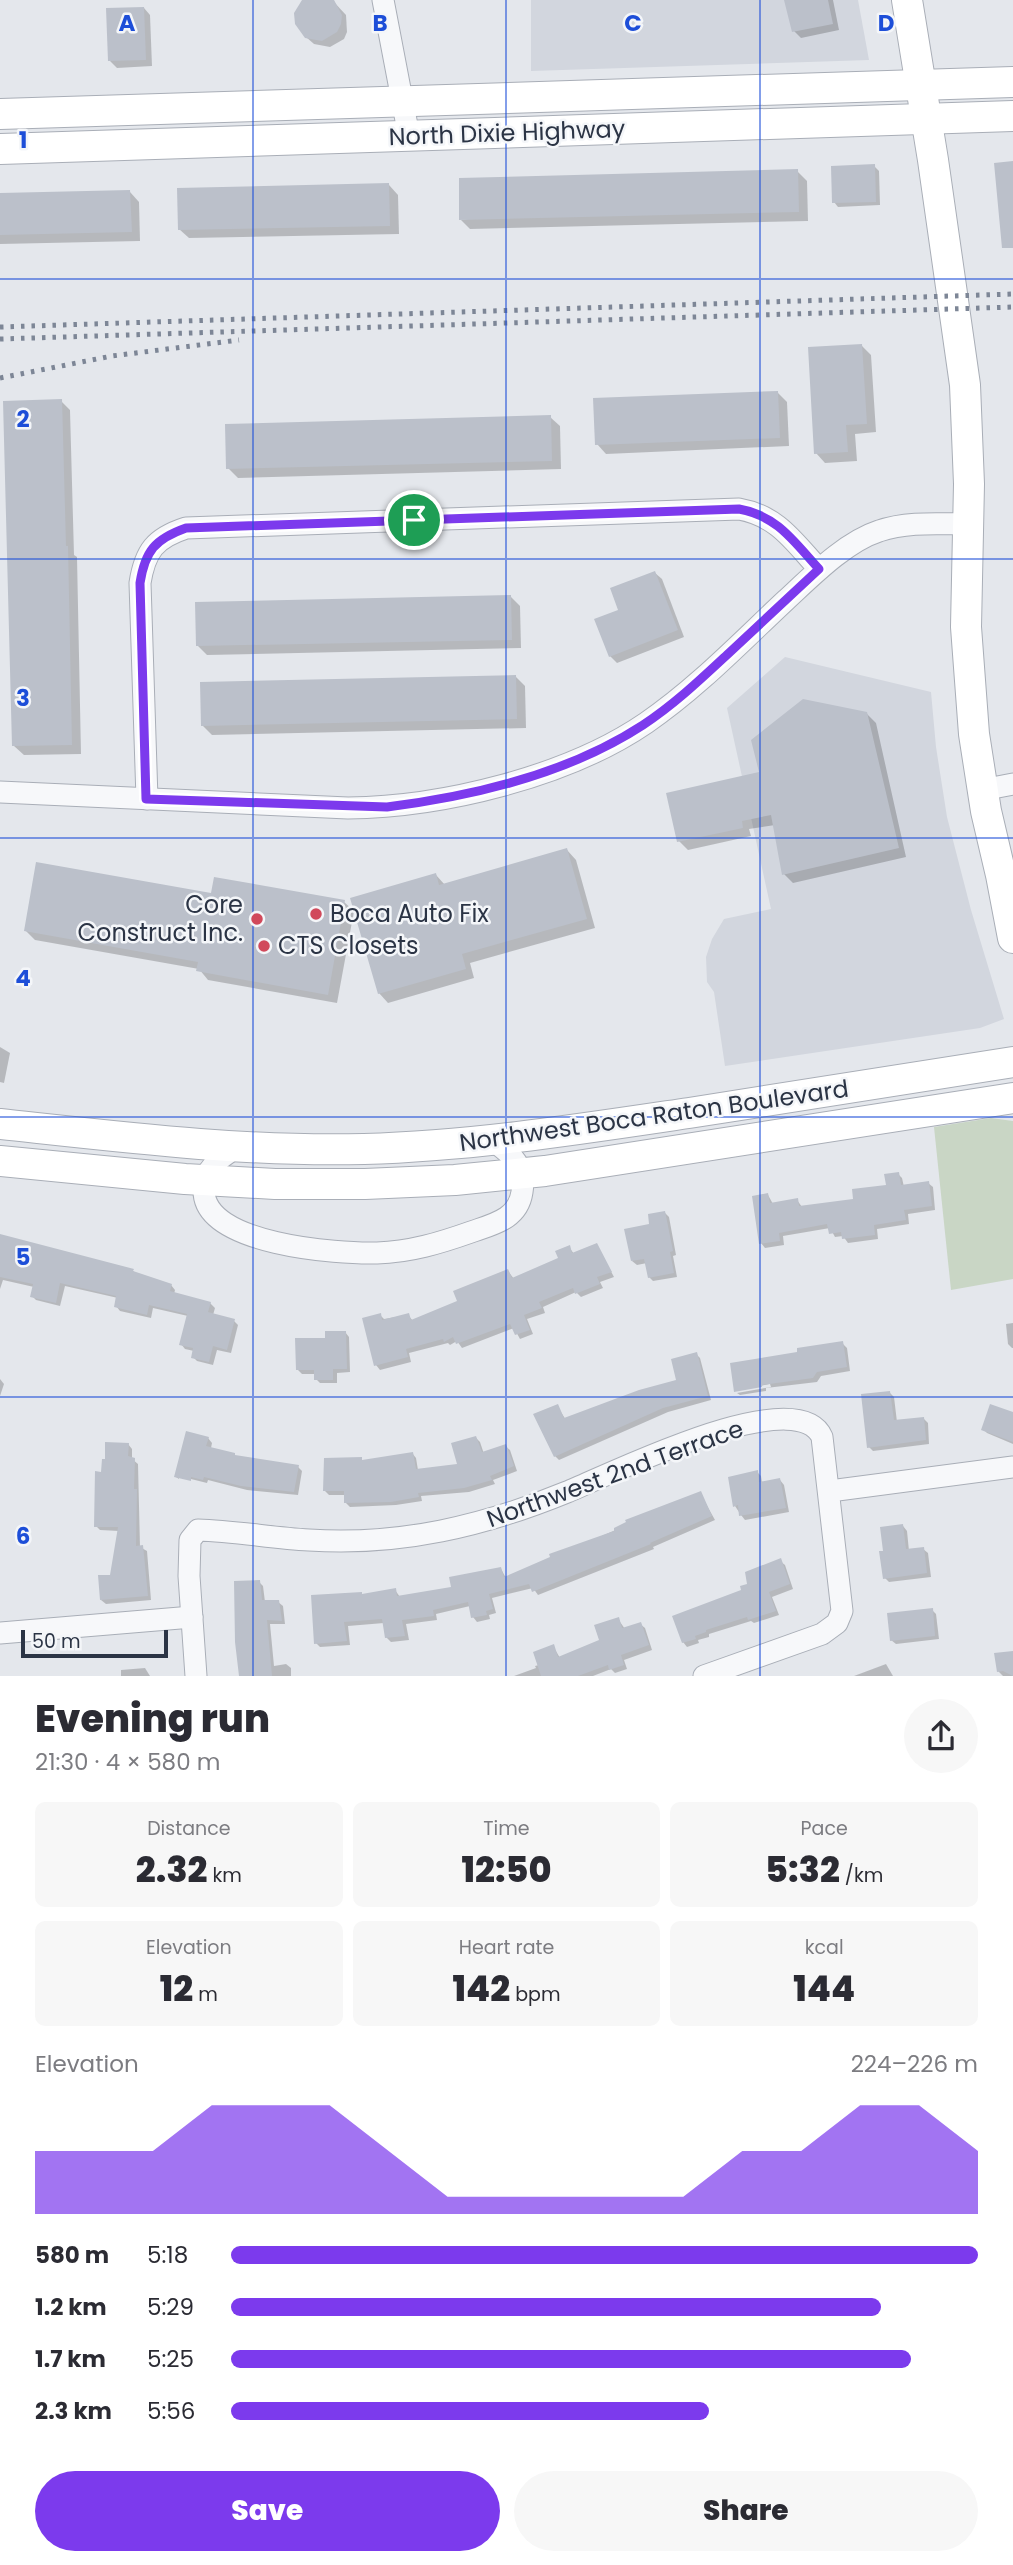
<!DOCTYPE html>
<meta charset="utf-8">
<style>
:root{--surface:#fff;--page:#f7f7f7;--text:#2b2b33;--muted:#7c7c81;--accent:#7c3aed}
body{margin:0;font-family:Poppins,sans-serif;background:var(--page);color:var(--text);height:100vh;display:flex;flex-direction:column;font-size:26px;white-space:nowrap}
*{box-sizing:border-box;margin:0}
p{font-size:23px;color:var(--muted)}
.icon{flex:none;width:38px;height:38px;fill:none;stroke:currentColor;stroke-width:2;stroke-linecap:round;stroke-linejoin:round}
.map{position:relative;height:1676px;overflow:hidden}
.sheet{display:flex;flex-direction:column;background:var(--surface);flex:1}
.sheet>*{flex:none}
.scale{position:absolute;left:21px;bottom:18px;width:147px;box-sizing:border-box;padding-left:7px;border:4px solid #2b3445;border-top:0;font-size:19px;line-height:24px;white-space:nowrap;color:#2b3445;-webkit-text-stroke:5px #f4f6f9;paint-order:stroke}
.pin{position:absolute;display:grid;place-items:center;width:60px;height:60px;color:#fff;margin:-30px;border:4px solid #fff;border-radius:50%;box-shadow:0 2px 7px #0007}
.round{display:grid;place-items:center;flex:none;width:74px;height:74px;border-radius:37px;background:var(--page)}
.summary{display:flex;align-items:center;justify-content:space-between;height:119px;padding:0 35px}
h1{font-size:38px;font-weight:800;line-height:52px}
.metrics{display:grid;grid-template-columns:repeat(3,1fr);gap:10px;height:119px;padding:7px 35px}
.metrics div{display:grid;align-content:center;border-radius:10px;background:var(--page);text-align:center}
.metrics b{font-size:35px;font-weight:800}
.metrics small{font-size:19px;font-weight:400}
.metrics p{font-size:19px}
.chart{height:196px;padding:14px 35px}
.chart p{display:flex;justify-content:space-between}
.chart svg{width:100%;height:126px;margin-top:7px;fill:var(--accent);opacity:.7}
.button{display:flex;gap:14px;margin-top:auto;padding:14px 35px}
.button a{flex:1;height:80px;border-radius:42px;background:var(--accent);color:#fff;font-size:28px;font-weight:800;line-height:80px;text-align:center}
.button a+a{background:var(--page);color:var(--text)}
ul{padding:0 35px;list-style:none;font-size:23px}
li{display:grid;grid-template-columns:112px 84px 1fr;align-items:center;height:52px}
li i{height:18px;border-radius:9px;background:var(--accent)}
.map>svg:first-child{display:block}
.built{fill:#d2d6de}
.green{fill:#c9d6c5}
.shadow{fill:#0003}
.building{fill:#bbc0ca}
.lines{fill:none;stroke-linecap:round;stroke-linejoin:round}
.street-casing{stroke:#a9aeb7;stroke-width:23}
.secondary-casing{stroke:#a9aeb7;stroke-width:32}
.street{stroke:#f7f8fa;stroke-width:21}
.secondary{stroke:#fff;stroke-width:30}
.rail{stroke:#7d8696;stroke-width:5;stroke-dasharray:3.5 7;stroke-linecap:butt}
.route-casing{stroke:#fff;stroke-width:14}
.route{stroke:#7c3aed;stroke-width:9}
.grid{fill:none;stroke:#1d4ed8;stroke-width:2;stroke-opacity:0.55}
.poi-dot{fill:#d1495b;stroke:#f4f6f9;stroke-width:2.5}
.labels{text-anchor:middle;stroke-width:5;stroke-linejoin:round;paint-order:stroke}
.street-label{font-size:24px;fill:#2b3445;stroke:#f4f6f9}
.poi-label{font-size:24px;fill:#2b3445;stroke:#f4f6f9;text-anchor:start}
.grid-label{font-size:23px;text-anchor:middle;font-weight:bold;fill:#1d4ed8;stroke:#f4f6f9;stroke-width:5;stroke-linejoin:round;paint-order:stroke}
</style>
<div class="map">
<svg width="1013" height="1676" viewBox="0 0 1013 1676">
<rect width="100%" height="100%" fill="#e4e7ec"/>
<g class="built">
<polygon points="531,0 858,0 869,60 531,71"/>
<polygon points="785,657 931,692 936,747 947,817 971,910 1004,1019 980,1028 725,1066 714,992 707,982 706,957 712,939 724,919 771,909 727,708"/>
</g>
<polygon class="green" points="991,1118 1013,1121 1013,1279 951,1290 934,1127"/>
<g class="shadow">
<polygon points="304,0 332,0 346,15 347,32 344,39 330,47 314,44 306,37"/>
<polygon points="786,0 833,0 839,30 801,38 794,31"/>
<polygon points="144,8 150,15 152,66 117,68 110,61"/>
<polygon points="874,166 879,171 880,205 838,207 834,202"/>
<polygon points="797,171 807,181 808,221 470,229 461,220"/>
<polygon points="389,185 398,195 399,234 189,238 179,229"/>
<polygon points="130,192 139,202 140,241 0,244 0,195"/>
<polygon points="862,346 871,355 876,432 855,434 857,461 825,463 816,453"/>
<polygon points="778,393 787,402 789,446 606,454 597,444"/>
<polygon points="61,401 70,410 74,555 77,557 81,754 24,755 14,746"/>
<polygon points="550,417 560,426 561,469 238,478 228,468"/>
<polygon points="655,573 662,579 684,637 617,663 610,656 620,611"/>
<polygon points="511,597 520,606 521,648 207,655 197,645"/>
<polygon points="516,677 525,686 526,728 212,735 202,725"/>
<polygon points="867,714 876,723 906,857 793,883 784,874 775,825 749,829 751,836 688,850 679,841 761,773"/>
<polygon points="567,850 576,860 595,928 470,963 474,978 388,1003 379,993 436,875 445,885"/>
<polygon points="213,895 344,902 354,911 337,1003 208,980 199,969 35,940 26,931"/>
<polygon points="0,1047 10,1053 4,1083 0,1082"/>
<polygon points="898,1174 902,1178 904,1187 928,1183 933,1187 935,1210 908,1214 909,1224 877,1229 878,1239 848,1243 843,1236 835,1237 830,1228 783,1236 784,1245 765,1248 761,1243 768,1195 773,1204 797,1200 802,1207 855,1201 888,1186"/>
<polygon points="665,1213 669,1217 676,1255 673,1256 677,1277 653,1281 649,1277 647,1263 637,1265 632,1261 651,1226"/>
<polygon points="0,1244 133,1271 137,1274 171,1285 175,1290 174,1294 210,1303 215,1308 213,1315 234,1321 238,1325 231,1353 217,1350 213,1365 197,1361 193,1357 194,1351 185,1349 181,1344 188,1316 153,1308 151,1318 120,1311 116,1306 118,1298 65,1286 60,1306 36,1300 32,1296 34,1287 3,1280 0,1289"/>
<polygon points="597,1245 614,1277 600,1282 603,1288 581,1297 576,1292 543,1307 545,1313 527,1319 533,1334 520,1339 514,1328 462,1348 457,1341 450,1345 448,1343 409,1353 411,1362 380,1370 376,1365 380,1315 384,1319 408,1315 413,1321 459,1302 508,1271 514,1279 560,1259 569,1247 574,1254"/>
<polygon points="1013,1323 1013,1348 1012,1348 1008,1344 1006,1324"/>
<polygon points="345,1332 349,1337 350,1372 337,1373 337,1383 320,1383 316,1379 316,1374 302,1374 298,1370 327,1339"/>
<polygon points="842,1343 847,1348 850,1371 821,1376 817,1382 766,1388 766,1391 740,1395 737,1393 771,1387 770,1384 735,1391 732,1365 799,1353 798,1349"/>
<polygon points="696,1354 700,1358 711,1400 668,1412 559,1460 555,1456 557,1406 566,1420 678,1381"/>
<polygon points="0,1379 4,1384 0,1396"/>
<polygon points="890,1393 894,1397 897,1422 924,1419 928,1423 929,1444 873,1451 869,1447"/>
<polygon points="1013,1414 1013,1444 987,1433 983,1429"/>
<polygon points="208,1438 212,1443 211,1448 237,1457 298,1467 302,1471 298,1495 247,1490 208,1480 207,1483 179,1476 179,1479 176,1477"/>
<polygon points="476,1438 480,1442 484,1454 505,1446 510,1450 517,1471 493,1480 495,1484 469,1492 421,1496 422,1501 396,1505 350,1507 345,1502 345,1495 329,1495 325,1491 361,1459 364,1462 412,1453 416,1458 418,1470 459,1465"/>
<polygon points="128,1444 132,1449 132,1459 138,1464 140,1547 147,1551 151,1600 106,1604 101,1600 111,1576 119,1531 100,1530 96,1526 103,1473"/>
<polygon points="757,1472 761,1476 762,1483 780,1480 784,1485 789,1512 745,1520 741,1515 735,1506"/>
<polygon points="700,1493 715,1520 653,1547 654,1549 538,1595 533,1588 492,1598 496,1613 489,1615 490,1619 477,1622 473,1617 470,1606 436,1614 437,1620 406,1624 409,1640 391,1642 386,1637 384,1623 348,1626 350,1645 320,1647 316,1643 363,1596 395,1590 400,1597 454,1588 501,1569 506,1578"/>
<polygon points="903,1526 907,1531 909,1551 923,1549 928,1553 931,1577 889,1582 885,1578 885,1553"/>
<polygon points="780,1561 785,1565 793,1589 772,1597 779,1615 754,1623 751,1621 709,1634 709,1637 698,1640 699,1643 687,1647 683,1642"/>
<polygon points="259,1582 263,1586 265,1602 278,1602 283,1606 285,1624 270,1624 274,1666 286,1664 291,1668 291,1676 242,1676 237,1642"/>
<polygon points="932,1610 936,1614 939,1639 896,1644 891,1640"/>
<polygon points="618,1619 625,1629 640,1624 645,1628 652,1650 624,1660 627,1669 615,1673 611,1669 593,1676 514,1676 536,1668 535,1666 539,1665 553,1646 560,1658 601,1641"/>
<polygon points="1013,1652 1013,1676 1003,1676 998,1671"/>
<polygon points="886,1664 893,1676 854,1676"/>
<polygon points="145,1668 150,1676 121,1676 121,1670"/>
</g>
<g class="building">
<polygon points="302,0 334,0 342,15 341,24 337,32 322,41 305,38 295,24 294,13"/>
<polygon points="784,0 828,0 833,24 792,32"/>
<polygon points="144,7 146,60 108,61 106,8"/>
<polygon points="1013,161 1013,248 1002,248 994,163"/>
<polygon points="875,164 876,202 832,203 831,166"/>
<polygon points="798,169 799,212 459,220 459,178"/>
<polygon points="389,183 390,226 178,230 177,188"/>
<polygon points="130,190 132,232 0,235 0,193"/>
<polygon points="862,344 867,424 846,425 848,452 814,454 808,347"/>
<polygon points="778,391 780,438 595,445 593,398"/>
<polygon points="62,399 66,546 68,546 72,745 12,746 3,401"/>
<polygon points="551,415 552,461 226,469 225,424"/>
<polygon points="655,571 678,630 609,657 594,619 618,610 610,588"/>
<polygon points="511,595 512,640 196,646 195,602"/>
<polygon points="516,675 517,719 201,726 200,682"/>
<polygon points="803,699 867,712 899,848 782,875 771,815 742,821 743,828 677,842 666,793 759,772 751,740"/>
<polygon points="567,848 587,919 462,954 466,969 378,994 350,898 436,873 439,885"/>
<polygon points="36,862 211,893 214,877 345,900 328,995 196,971 198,962 24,931"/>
<polygon points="899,1172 901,1185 929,1181 932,1206 904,1210 906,1220 874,1225 875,1235 842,1239 841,1232 829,1234 827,1224 779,1233 780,1241 759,1244 752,1196 768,1193 770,1203 798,1198 799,1206 853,1199 852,1189 886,1185 884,1174"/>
<polygon points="665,1211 673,1251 670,1252 674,1273 648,1278 644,1259 631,1261 624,1229 649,1224 648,1214"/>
<polygon points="0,1234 134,1269 133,1271 172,1284 170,1291 211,1302 208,1312 235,1319 227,1350 213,1346 209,1362 191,1358 193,1348 179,1345 187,1314 149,1305 147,1315 114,1307 116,1296 60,1283 56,1303 30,1297 33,1284 0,1277"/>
<polygon points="597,1243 612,1272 597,1277 600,1284 575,1294 573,1288 539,1302 542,1308 524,1315 530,1330 515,1335 510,1324 456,1344 453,1337 444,1342 443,1339 406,1349 408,1357 374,1366 362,1318 381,1313 382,1320 409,1313 411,1320 457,1301 453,1291 508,1269 512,1278 558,1258 555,1251 570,1245 572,1253"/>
<polygon points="325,1331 346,1331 347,1369 333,1369 333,1380 314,1380 314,1370 296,1370 295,1338 325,1338"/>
<polygon points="843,1341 847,1367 817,1372 813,1378 762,1385 762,1387 734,1392 730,1363 797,1352 797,1348"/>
<polygon points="697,1352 708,1396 663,1408 554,1457 533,1414 558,1404 564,1418 639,1390 676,1380 671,1359"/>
<polygon points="890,1391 894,1420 924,1417 926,1440 867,1448 861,1394"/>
<polygon points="990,1404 1013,1412 1013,1442 981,1430"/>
<polygon points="186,1431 209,1437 206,1446 235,1453 235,1455 299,1465 294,1492 241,1486 204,1477 203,1480 191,1477 191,1481 174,1477"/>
<polygon points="476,1436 482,1452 506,1444 514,1466 490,1476 492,1480 464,1488 418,1493 419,1497 391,1502 344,1503 344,1491 323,1491 324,1458 362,1457 362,1460 413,1452 416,1469 457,1464 451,1443"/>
<polygon points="105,1442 129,1443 128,1456 135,1458 134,1489 137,1489 136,1546 143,1545 148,1596 100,1600 98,1575 110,1575 118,1527 94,1527 95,1471 101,1472 102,1459 105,1459"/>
<polygon points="758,1470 759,1482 780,1478 786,1508 739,1516 738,1505 733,1507 728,1477"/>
<polygon points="701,1491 712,1516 650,1543 651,1544 532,1592 529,1584 489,1594 493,1609 486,1611 487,1615 471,1618 468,1602 433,1610 434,1616 402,1620 405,1636 385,1638 382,1619 344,1622 347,1641 314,1644 311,1595 362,1592 362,1594 396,1588 397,1596 451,1587 449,1577 501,1567 504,1577 550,1557 549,1554 614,1531 614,1528 626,1522 625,1520"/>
<polygon points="903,1524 906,1549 924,1547 927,1573 883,1579 879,1551 883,1551 880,1527"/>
<polygon points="781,1558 790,1584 769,1592 776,1611 748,1620 747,1617 706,1630 706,1632 695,1636 696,1639 682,1643 672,1616 741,1590 740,1586 747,1584 745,1572"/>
<polygon points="260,1580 262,1600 279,1600 282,1621 267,1620 272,1676 239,1676 235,1642 234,1581"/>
<polygon points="933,1608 935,1636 890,1641 887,1613"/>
<polygon points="619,1617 622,1628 641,1622 649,1645 621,1655 624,1665 609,1670 608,1665 578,1676 541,1676 533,1652 554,1644 558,1657 599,1640 594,1625"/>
<polygon points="1013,1651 1013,1676 1003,1671 997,1672 994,1653"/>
</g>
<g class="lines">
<g class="street-casing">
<g id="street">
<polyline points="383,0 409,136"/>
<polyline points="982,790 1013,784"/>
<path d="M0,792L348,808C442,807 567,777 646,723C697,688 740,643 786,600C811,577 845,542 879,531C907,521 940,524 969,524"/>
<path d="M147,799L140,583C145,551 155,538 186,528L739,509C778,516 794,542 819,569"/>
<path d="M237,1147C220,1158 204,1168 204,1190C203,1245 339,1254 377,1253C410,1252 440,1243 471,1232C494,1224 518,1219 522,1192C526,1167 512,1154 493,1141"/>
<polyline points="830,1491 1013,1467"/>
<polyline points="0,1633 192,1617"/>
<path d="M196,1676L189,1576L190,1540L198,1530C235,1531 272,1538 309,1540C400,1546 484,1526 567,1492C607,1476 797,1380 822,1437L842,1611L837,1623L822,1634L704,1676"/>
</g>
</g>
<g class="secondary-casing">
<g id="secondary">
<polyline points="907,0 933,160 965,385 969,484 966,627 974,734 986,811 1001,875 1013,938"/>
<polyline points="0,114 1013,82"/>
<polyline points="0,149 1013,116"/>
<path d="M0,1124C121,1137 242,1152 364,1149C473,1146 581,1129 689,1113C797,1096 905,1079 1013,1062"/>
<polyline points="0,1161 185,1179 275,1184 365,1184 455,1180 545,1171 1013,1098"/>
</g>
</g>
<use href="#street" class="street"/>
<use href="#secondary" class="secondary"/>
<g class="rail">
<polyline points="0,327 1013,294"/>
<polyline points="0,339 1013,307"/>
<polyline points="0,378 112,356 239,340"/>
</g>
</g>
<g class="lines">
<g class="route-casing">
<path id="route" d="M739,509C778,516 794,542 819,569C789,597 759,625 729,653C702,678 675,704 643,725C568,774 475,796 387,807L146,799L140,583C145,551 155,539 186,528Z"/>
</g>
<use href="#route" class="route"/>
</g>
<path class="grid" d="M253,0V1676M506,0V1676M760,0V1676M0,279H1013M0,559H1013M0,838H1013M0,1117H1013M0,1397H1013"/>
<g class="poi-dot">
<circle cx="316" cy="914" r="7"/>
<circle cx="257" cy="919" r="7"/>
<circle cx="264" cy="946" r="7"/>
</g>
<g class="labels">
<g class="street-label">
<text transform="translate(507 133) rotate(-2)" y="8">North Dixie Highway</text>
<text transform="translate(654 1116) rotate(-8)" y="8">Northwest Boca Raton Boulevard</text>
<text transform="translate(615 1474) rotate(-20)" y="8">Northwest 2nd Terrace</text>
</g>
<g class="poi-label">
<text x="243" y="913" text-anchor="end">Core<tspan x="243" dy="28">Construct Inc.</tspan></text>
<text x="330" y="922">Boca Auto Fix</text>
<text x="278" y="954">CTS Closets</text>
</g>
</g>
<g class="grid-label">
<text x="127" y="31">A</text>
<text x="380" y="31">B</text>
<text x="633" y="31">C</text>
<text x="886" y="31">D</text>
<text x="23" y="148">1</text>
<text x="23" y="427">2</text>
<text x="23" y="706">3</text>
<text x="23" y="986">4</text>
<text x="23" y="1265">5</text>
<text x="23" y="1544">6</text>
</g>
</svg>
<div class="scale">50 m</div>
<div class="pin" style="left:414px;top:520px;background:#1e9e55"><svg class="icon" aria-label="arrive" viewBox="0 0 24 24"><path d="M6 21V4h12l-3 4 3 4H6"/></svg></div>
</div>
<section class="sheet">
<div class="summary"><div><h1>Evening run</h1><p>21:30 · 4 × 580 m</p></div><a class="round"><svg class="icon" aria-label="share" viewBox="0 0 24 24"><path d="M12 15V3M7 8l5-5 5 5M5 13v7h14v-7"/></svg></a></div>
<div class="metrics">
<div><p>Distance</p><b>2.32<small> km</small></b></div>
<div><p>Time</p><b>12:50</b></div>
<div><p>Pace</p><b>5:32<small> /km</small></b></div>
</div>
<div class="metrics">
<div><p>Elevation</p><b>12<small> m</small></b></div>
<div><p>Heart rate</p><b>142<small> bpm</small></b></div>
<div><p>kcal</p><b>144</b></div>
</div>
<div class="chart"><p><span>Elevation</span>224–226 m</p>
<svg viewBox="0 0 160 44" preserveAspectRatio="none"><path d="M0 44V22L10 22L20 22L30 6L40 6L50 6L60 22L70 38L80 38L90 38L100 38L110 38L120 22L130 22L140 6L150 6L160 22V44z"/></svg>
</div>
<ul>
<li><b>580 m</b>5:18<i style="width:100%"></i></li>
<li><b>1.2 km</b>5:29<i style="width:87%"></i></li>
<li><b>1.7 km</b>5:25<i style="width:91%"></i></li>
<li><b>2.3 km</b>5:56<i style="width:64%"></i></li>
</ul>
<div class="button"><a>Save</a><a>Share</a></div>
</section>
